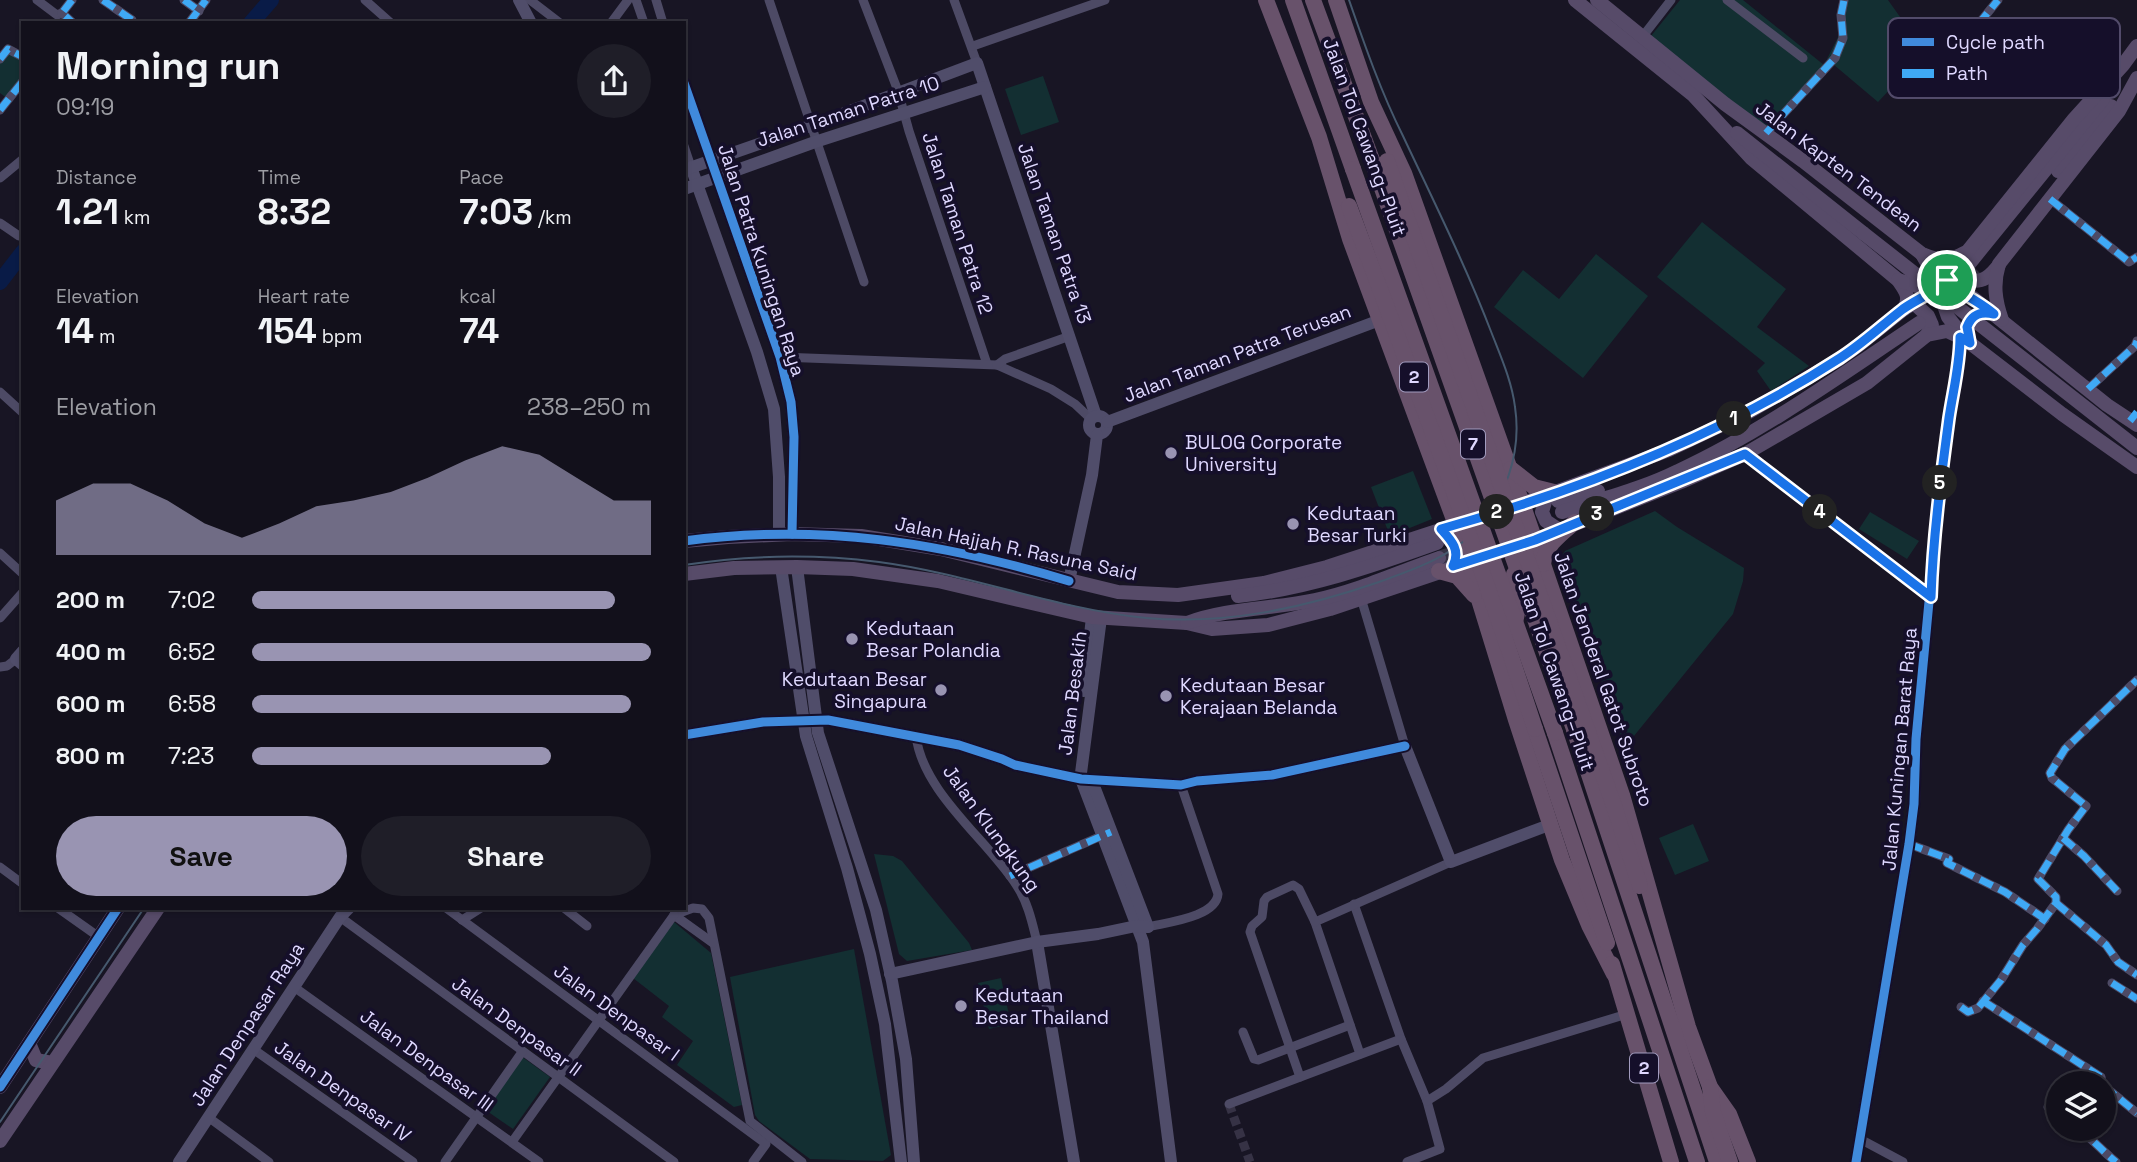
<!DOCTYPE html>
<meta charset="utf-8">
<style>
:root{--surface:#12101b;--page:#1f1e28;--text:#f1f3f6;--muted:#9c9da3;--line:#31303a;--accent:#9994b2}
body{margin:0;font-family:"Space Grotesk",sans-serif;background:var(--page);color:var(--text);height:100vh;display:flex;flex-direction:column;font-size:26px;white-space:nowrap}
*{box-sizing:border-box;margin:0}
p{font-size:23px;color:var(--muted)}
.icon{flex:none;width:38px;height:38px;fill:none;stroke:currentColor;stroke-width:2;stroke-linecap:round;stroke-linejoin:round}
.map{position:relative;flex:1;overflow:hidden}
.panel{position:absolute;left:21px;top:21px;width:665px;height:889px;display:flex;flex-direction:column;background:var(--surface);border-radius:0px;box-shadow:0 2px 5px #0004,0 0 0 2px var(--line)}
.panel>*{flex:none}
.tools{position:absolute;left:2046px;top:1071px;display:grid;gap:14px}
.tools a{display:grid;place-items:center;width:70px;height:70px;border-radius:50%;background:var(--surface);box-shadow:0 2px 5px #0004,0 0 0 2px var(--line);font-size:35px}
.pin{position:absolute;display:grid;place-items:center;width:60px;height:60px;color:#fff;margin:-30px;border:4px solid #fff;border-radius:50%;box-shadow:0 2px 7px #0007}
.km{position:absolute;width:35px;height:35px;margin:-18px;border-radius:50%;background:#222;color:#fff;font-size:19px;line-height:35px;text-align:center}
.round{display:grid;place-items:center;flex:none;width:74px;height:74px;border-radius:37px;background:var(--page)}
.summary{display:flex;align-items:center;justify-content:space-between;height:119px;padding:0 35px}
h1{font-size:38px;font-weight:600;line-height:52px}
.figures{display:grid;grid-template-columns:repeat(3,1fr);gap:10px;height:119px;padding:7px 35px}
.figures div{display:grid;align-content:center}
.figures b{font-size:35px;font-weight:600}
.figures small{font-size:19px;font-weight:400}
.figures p{font-size:19px}
.chart{height:196px;padding:14px 35px}
.chart p{display:flex;justify-content:space-between}
.chart svg{width:100%;height:126px;margin-top:7px;fill:var(--accent);opacity:.7}
.button{display:flex;gap:14px;margin-top:auto;padding:14px 35px}
.button a{flex:1;height:80px;border-radius:42px;background:var(--accent);color:#111;font-size:28px;font-weight:600;line-height:80px;text-align:center}
.button a+a{background:var(--page);color:var(--text)}
ul{padding:0 35px;list-style:none;font-size:23px}
li{display:grid;grid-template-columns:112px 84px 1fr;align-items:center;height:52px}
li i{height:18px;border-radius:9px;background:var(--accent)}
.map>svg:first-child{display:block}
.green{fill:#132f32}
.lines{fill:none;stroke-linecap:round;stroke-linejoin:round}
.river{stroke:#091b47;stroke-width:16}
.street-tunnel{stroke:#363245;stroke-width:9;stroke-dasharray:9 4.5;stroke-linecap:butt}
.primary-tunnel{stroke:#363245;stroke-width:14;stroke-dasharray:14 7;stroke-linecap:butt}
.street{stroke:#4d4a65;stroke-width:9}
.secondary{stroke:#504d6a;stroke-width:12}
.primary{stroke:#574b69;stroke-width:14}
.highway{stroke:#68526b;stroke-width:16}
.tram{stroke:#46596e;stroke-width:2}
.primary-bridge{stroke:#574b69;stroke-width:14}
.highway-bridge{stroke:#68526b;stroke-width:16}
.quiet{stroke:#3fa9f5;stroke-width:7;stroke-dasharray:14 7;stroke-linecap:butt}
.cycleway-casing{stroke:#150f2a;stroke-width:13}
.cycleway{stroke:#408adc;stroke-width:9}
.route-casing{stroke:#fff;stroke-width:14}
.route{stroke:#1a73e8;stroke-width:9}
.poi-dot{fill:#9994b2;stroke:#150f2a;stroke-width:2.5}
.labels{text-anchor:middle;stroke-width:7;stroke-linejoin:round;paint-order:stroke}
.shield{fill:#150f2a;stroke:#a29cbf;stroke-width:2}
.shield-label{font-size:18px;font-weight:bold;fill:#dfd8ff}
.street-label{font-size:19px;fill:#dfd8ff;stroke:#150f2a}
.poi-label{font-size:19px;fill:#dfd8ff;stroke:#150f2a;text-anchor:start}
.key{fill:#150f2a;stroke:#524b6a;stroke-width:2}
.key-label{font-size:19px;fill:#dfd8ff}
</style>
<div class="map">
<svg width="2137" height="1162" viewBox="0 0 2137 1162">
<rect width="100%" height="100%" fill="#181524"/>
<g class="green">
<polygon points="1680,0 1743,0 1824,65 1770,132 1651,36"/>
<polygon points="1843,0 1888,0 1925,52 1878,102 1827,59 1842,29"/>
<polygon points="7,51 23,62 23,81 8,99 0,93 0,61"/>
<polygon points="1043,76 1059,122 1021,135 1005,89"/>
<polygon points="1702,222 1786,289 1757,327 1809,366 1771,391 1757,371 1765,363 1657,277"/>
<polygon points="1596,254 1648,296 1583,378 1494,307 1523,270 1559,299"/>
<polygon points="1413,471 1432,519 1390,536 1371,487"/>
<polygon points="1655,511 1677,527 1744,568 1743,581 1733,614 1625,747 1558,561 1565,551"/>
<polygon points="1870,512 1919,541 1907,559 1859,529"/>
<polygon points="1693,824 1709,861 1675,875 1659,838"/>
<polygon points="874,854 893,856 902,861 969,943 972,950 907,961 899,954"/>
<polygon points="674,922 711,953 742,1105 734,1107 677,1065 693,1041 662,1017 669,1006 633,978"/>
<polygon points="854,949 891,1155 883,1161 810,1159 759,1121 755,1115 730,977"/>
<polygon points="1001,978 1011,1024 989,1029 978,983"/>
<polygon points="521,1056 550,1077 513,1129 484,1109"/>
</g>
<g class="lines">
<g class="river">
<polyline points="251,23 271,0"/>
<polyline points="0,282 23,252"/>
</g>
<polyline class="street-tunnel" points="1229,1104 1250,1162"/>
<g class="primary-tunnel">
<polyline points="1921,322 1976,269"/>
<polyline points="1439,558 1516,532"/>
</g>
<g class="street">
<polyline points="37,0 57,15 62,13"/>
<polyline points="103,0 132,20"/>
<polyline points="184,0 199,11"/>
<polyline points="365,0 391,23"/>
<polyline points="530,0 560,23"/>
<polyline points="636,0 644,23"/>
<polyline points="656,0 663,23"/>
<polyline points="769,0 864,282"/>
<polyline points="863,0 898,91 909,131 987,364"/>
<polyline points="954,0 977,63"/>
<polyline points="1727,0 1803,58"/>
<polyline points="62,13 72,0"/>
<polyline points="62,13 73,23"/>
<polyline points="189,23 206,0"/>
<polyline points="611,23 628,0"/>
<polyline points="1643,36 1671,0"/>
<polyline points="973,46 1105,0"/>
<polyline points="1981,55 1987,43 1996,33 1981,21 1998,0"/>
<polyline points="0,59 8,49 23,57"/>
<polyline points="684,83 711,160"/>
<polyline points="0,110 23,81"/>
<polyline points="1766,133 1835,58 1843,38 1841,15 1844,0"/>
<polyline points="684,146 691,167"/>
<polyline points="0,178 23,159"/>
<polyline points="2050,199 2129,262 2137,257"/>
<polyline points="0,223 19,236"/>
<polyline points="780,357 997,365 1051,389 1075,404 1091,419"/>
<polyline points="997,365 1005,359 1070,336"/>
<polyline points="2088,389 2135,346 2137,341"/>
<polyline points="0,392 23,413"/>
<polyline points="1745,454 1931,597"/>
<polyline points="0,553 23,574"/>
<polyline points="1361,598 1405,746"/>
<polyline points="0,618 23,592"/>
<polyline points="0,667 7,666 16,659"/>
<path d="M916,736C923,793 988,840 1017,886C1028,903 1032,922 1037,942"/>
<polyline points="2063,838 2084,856 2117,891"/>
<polyline points="1909,844 1949,859 1947,863 2005,892 2045,919"/>
<polyline points="0,867 23,884"/>
<polyline points="1010,876 1108,833"/>
<polyline points="2056,903 2106,945 2118,962 2137,975"/>
<polyline points="1354,904 1401,1039 1427,1101 1440,1149 1407,1162"/>
<polyline points="58,908 99,937"/>
<polyline points="446,908 766,1144 753,1162"/>
<polyline points="564,908 587,926"/>
<polyline points="674,915 693,908 702,909 709,918 750,1121 802,1162"/>
<polyline points="674,915 713,943"/>
<polyline points="340,917 674,1162"/>
<polyline points="462,920 481,908"/>
<path d="M1148,927C1168,922 1216,917 1218,894L1181,785"/>
<polyline points="2112,983 2137,999"/>
<polyline points="294,987 539,1162"/>
<polyline points="1983,1001 2101,1077 2102,1083"/>
<polyline points="1961,1007 1968,1012 1978,1008 2001,980 2023,945 2037,929 2056,903 2056,897 2038,879 2068,830 2086,806 2052,778 2050,773 2065,749 2137,680"/>
<polyline points="1243,1032 1254,1059 1258,1060 1350,1025"/>
<polyline points="253,1049 413,1162"/>
<polyline points="1360,1054 1315,922 1451,862"/>
<polyline points="1300,1077 1250,932 1252,926 1262,917 1264,901 1267,897 1293,885 1299,889 1315,922"/>
<polyline points="2104,1086 2137,1113"/>
<polyline points="1427,1101 1446,1089 1483,1058 1627,1014"/>
<polyline points="1229,1104 1401,1039"/>
<polyline points="2048,1107 2058,1115"/>
<polyline points="208,1117 269,1162"/>
<path d="M2078,1129C2092,1138 2102,1151 2116,1162"/>
<polyline points="1860,1139 1903,1162"/>
<polyline points="512,1142 674,915"/>
<polyline points="445,1162 522,1052"/>
</g>
<g class="secondary">
<polyline points="519,0 531,23"/>
<polyline points="711,160 780,357 791,402 794,437 792,534"/>
<polyline points="691,167 757,352 774,409 779,477 779,535"/>
<polyline points="684,170 810,126 977,63 1096,416"/>
<polyline points="684,189 815,142 985,87"/>
<circle cx="1098" cy="425" r="9"/>
<polyline points="1107,422 1380,320"/>
<polyline points="781,567 806,736 847,868 870,954 885,1024 901,1162"/>
<polyline points="797,567 818,733 876,910 892,981 906,1059 914,1162"/>
<polyline points="1069,581 1092,475 1097,435"/>
<polyline points="23,651 16,659 23,665"/>
<polyline points="1084,691 1092,617"/>
<polyline points="684,735 763,722 828,720 959,745 1002,759 1015,765 1081,779 1181,785 1197,781 1272,775 1405,746 1451,862 1549,825"/>
<polyline points="1081,773 1101,618"/>
<polyline points="1081,779 1143,942 1171,1162"/>
<polyline points="1092,781 1148,927"/>
<polyline points="1037,942 1074,1162"/>
<polyline points="890,974 1037,942 1098,934 1136,926 1148,927"/>
<polyline points="179,1162 340,917 349,908"/>
<polyline points="1856,1162 1909,844 1914,804 1916,739 1941,475 1951,405 1957,380 1960,337"/>
</g>
<g class="primary">
<path d="M1575,0L1693,95L1751,158L1898,280C1905,290 1911,297 1904,309"/>
<path d="M1597,0L1725,104L1803,161L1922,254C1939,261 1948,262 1964,253"/>
<polyline points="1737,133 1863,233"/>
<polyline points="2058,171 2111,106"/>
<path d="M1962,260C1960,272 1967,284 1981,280C1989,278 1994,271 1999,265"/>
<polyline points="1969,264 2103,99"/>
<polyline points="1898,280 1917,286 1926,280 1931,270 1922,254"/>
<polyline points="1938,288 1948,317 1966,340 2062,414 2137,467"/>
<polyline points="1938,288 1955,289 1972,297 2107,405 2137,425"/>
<polyline points="1909,305 1916,305 1928,316 1932,325 1927,335"/>
<path d="M2002,320C1995,300 1993,284 1999,264L2119,111L2137,78"/>
<polyline points="1547,495 1542,512 1546,521 1558,529"/>
<polyline points="1558,501 1598,491"/>
<path d="M1562,512C1601,499 1642,489 1678,471C1764,431 1841,375 1919,323"/>
<path d="M1441,529C1451,540 1461,550 1453,566"/>
<polyline points="684,541 728,537 792,534 861,536 941,549 1118,592 1178,595 1264,583 1327,567 1547,495 1669,450 1749,412 1838,360 1859,345 1904,309 1938,288 2074,119 2123,65 2137,46"/>
<polyline points="684,574 734,568 797,567 853,569 938,581 1092,617 1187,623 1212,629 1268,625 1330,609 1535,540 1681,482 1745,454 1867,383 1927,335 1947,331 1966,340"/>
<path d="M1238,596C1306,589 1373,566 1437,543"/>
<path d="M1187,623C1227,608 1273,609 1315,600C1358,591 1398,572 1439,558"/>
<polyline points="29,1043 36,1060 52,1063"/>
<polyline points="0,1087 118,908"/>
<polyline points="0,1141 158,908"/>
</g>
<g class="highway">
<polyline points="1266,0 1319,137 1350,239 1456,525 1516,720 1562,860 1589,925 1614,974"/>
<polyline points="1293,0 1353,169"/>
<polyline points="1313,0 1372,160"/>
<polyline points="1336,0 1371,102 1404,173 1522,503 1622,795 1688,1027 1710,1087 1729,1114 1748,1162"/>
<polyline points="1511,469 1534,487 1554,492"/>
<path d="M1543,564C1545,545 1561,534 1575,522"/>
<polyline points="1439,571 1457,576 1474,595"/>
<path d="M1514,574C1518,590 1520,609 1514,624"/>
<polyline points="1535,729 1607,943"/>
<polyline points="1574,729 1717,1162"/>
<polyline points="1555,733 1697,1162"/>
<polyline points="1612,964 1671,1162"/>
<polyline points="1710,1087 1713,1112 1730,1162"/>
</g>
<g class="tram">
<path d="M684,565C748,555 815,554 879,562C970,574 1056,609 1146,618C1226,625 1304,608 1379,582C1412,570 1446,559 1472,534C1505,502 1522,453 1515,407C1512,382 1501,357 1492,334C1466,266 1434,202 1403,136C1381,92 1365,46 1349,0"/>
<polyline points="0,1122 144,908"/>
</g>
<polyline class="primary-bridge" points="1863,233 2137,448"/>
<g class="highway-bridge">
<polyline points="1372,160 1574,729"/>
<polyline points="1387,161 1613,803 1640,886"/>
<polyline points="1353,169 1555,733"/>
<path d="M1349,206C1414,379 1478,553 1535,729"/>
</g>
<g class="quiet">
<polyline points="72,0 62,13 73,23"/>
<polyline points="103,0 132,20"/>
<polyline points="184,0 199,11"/>
<polyline points="189,23 206,0"/>
<polyline points="1981,55 1987,43 1996,33 1981,21 1998,0"/>
<polyline points="0,59 8,49 23,57"/>
<polyline points="0,110 23,81"/>
<polyline points="1766,133 1835,58 1843,38 1841,15 1844,0"/>
<polyline points="2050,199 2129,262 2137,257"/>
<polyline points="2088,389 2135,346 2137,341"/>
<polyline points="2130,421 2137,412"/>
<polyline points="2063,838 2084,856 2117,891"/>
<polyline points="1909,844 1949,859 1947,863 2005,892 2045,919"/>
<polyline points="1010,876 1111,832"/>
<polyline points="2056,903 2106,945 2118,962 2137,975"/>
<polyline points="2112,983 2137,999"/>
<polyline points="1983,1001 2101,1077 2102,1083"/>
<polyline points="1961,1007 1968,1012 1978,1008 2001,980 2023,945 2037,929 2056,903 2056,897 2038,879 2068,830 2086,806 2052,778 2050,773 2065,749 2137,680"/>
<polyline points="2104,1086 2137,1113"/>
<polyline points="2048,1107 2058,1115"/>
<path d="M2078,1129C2092,1138 2102,1151 2116,1162"/>
</g>
<g class="cycleway-casing">
<g id="cycleway">
<polyline points="684,83 780,357 791,402 794,437 792,534"/>
<path d="M684,541C820,523 939,542 1069,581"/>
<polyline points="684,735 763,722 828,720 959,745 1002,759 1015,765 1081,779 1181,785 1197,781 1272,775 1405,746"/>
<polyline points="0,1087 118,908"/>
<polyline points="1856,1162 1909,844 1914,804 1916,739 1941,475 1951,405 1957,380 1960,337"/>
</g>
</g>
<use href="#cycleway" class="cycleway"/>
</g>
<g class="lines">
<g class="route-casing">
<path id="route" d="M1947,280C1960,294 1979,301 1994,314C1981,311 1972,314 1967,327L1970,343L1960,337C1960,365 1953,391 1949,418C1941,478 1933,537 1931,597L1745,454L1535,540L1453,566C1461,550 1451,540 1441,529C1580,490 1718,437 1840,358C1862,344 1881,326 1903,309C1917,299 1934,293 1947,280Z"/>
</g>
<use href="#route" class="route"/>
</g>
<g class="poi-dot">
<circle cx="1171" cy="453" r="7"/>
<circle cx="1293" cy="524" r="7"/>
<circle cx="852" cy="639" r="7"/>
<circle cx="941" cy="690" r="7"/>
<circle cx="1166" cy="696" r="7"/>
<circle cx="961" cy="1006" r="7"/>
</g>
<g class="labels">
<g class="shield">
<rect x="1400" y="362.5" width="28" height="29" rx="5"/>
<rect x="1461" y="429.5" width="24" height="29" rx="5"/>
<rect x="1630" y="1053.5" width="28" height="29" rx="5"/>
</g>
<g class="shield-label">
<text x="1414" y="383">2</text>
<text x="1473" y="450">7</text>
<text x="1644" y="1074">2</text>
</g>
<g class="street-label">
<text transform="translate(848 111) rotate(-18)" y="7">Jalan Taman Patra 10</text>
<text transform="translate(1365 137) rotate(70)" y="7">Jalan Tol Cawang–Pluit</text>
<text transform="translate(1839 166) rotate(37)" y="7">Jalan Kapten Tendean</text>
<text transform="translate(958 223) rotate(72)" y="7">Jalan Taman Patra 12</text>
<text transform="translate(1055 233) rotate(71)" y="7">Jalan Taman Patra 13</text>
<text transform="translate(762 260) rotate(72)" y="7">Jalan Patra Kuningan Raya</text>
<text transform="translate(1237 353) rotate(-21)" y="7">Jalan Taman Patra Terusan</text>
<text transform="translate(1016 548) rotate(12)" y="7">Jalan Hajjah R. Rasuna Said</text>
<text transform="translate(1555 671) rotate(71)" y="7">Jalan Tol Cawang–Pluit</text>
<text transform="translate(1604 679) rotate(71)" y="7">Jalan Jenderal Gatot Subroto</text>
<text transform="translate(1072 693) rotate(-83)" y="7">Jalan Besakih</text>
<text transform="translate(1899 749) rotate(-85)" y="7">Jalan Kuningan Barat Raya</text>
<text transform="translate(992 828) rotate(54)" y="7">Jalan Klungkung</text>
<text transform="translate(617 1012) rotate(36)" y="7">Jalan Denpasar I</text>
<text transform="translate(247 1024) rotate(-57)" y="7">Jalan Denpasar Raya</text>
<text transform="translate(517 1026) rotate(36)" y="7">Jalan Denpasar II</text>
<text transform="translate(427 1060) rotate(36)" y="7">Jalan Denpasar III</text>
<text transform="translate(343 1091) rotate(35)" y="7">Jalan Denpasar IV</text>
</g>
<g class="poi-label">
<text x="1185" y="449">BULOG Corporate<tspan x="1185" dy="22">University</tspan></text>
<text x="1307" y="520">Kedutaan<tspan x="1307" dy="22">Besar Turki</tspan></text>
<text x="866" y="635">Kedutaan<tspan x="866" dy="22">Besar Polandia</tspan></text>
<text x="927" y="686" text-anchor="end">Kedutaan Besar<tspan x="927" dy="22">Singapura</tspan></text>
<text x="1180" y="692">Kedutaan Besar<tspan x="1180" dy="22">Kerajaan Belanda</tspan></text>
<text x="975" y="1002">Kedutaan<tspan x="975" dy="22">Besar Thailand</tspan></text>
</g>
</g>
<rect x="1888" y="18" width="232" height="80" rx="10" class="key"/>
<rect x="1902" y="38" width="32" height="8" fill="#408adc"/>
<rect x="1902" y="69" width="32" height="9" fill="#3fa9f5"/>
<g class="key-label">
<text x="1946" y="49">Cycle path</text>
<text x="1946" y="80">Path</text>
</g>
</svg>
<div class="tools">
<a><svg class="icon" aria-label="layers" viewBox="0 0 24 24"><path d="M12 4l9 5-9 5-9-5zM3 14l9 5 9-5"/></svg></a>
</div>
<div class="pin" style="left:1947px;top:280px;background:#1e9e55"><svg class="icon" aria-label="arrive" viewBox="0 0 24 24"><path d="M6 21V4h12l-3 4 3 4H6"/></svg></div>
<b class="km" style="left:1734px;top:419px">1</b>
<b class="km" style="left:1497px;top:512px">2</b>
<b class="km" style="left:1597px;top:514px">3</b>
<b class="km" style="left:1820px;top:512px">4</b>
<b class="km" style="left:1940px;top:483px">5</b>
<section class="panel">
<div class="summary"><div><h1>Morning run</h1><p>09:19</p></div><a class="round"><svg class="icon" aria-label="share" viewBox="0 0 24 24"><path d="M12 15V3M7 8l5-5 5 5M5 13v7h14v-7"/></svg></a></div>
<div class="figures">
<div><p>Distance</p><b>1.21<small> km</small></b></div>
<div><p>Time</p><b>8:32</b></div>
<div><p>Pace</p><b>7:03<small> /km</small></b></div>
</div>
<div class="figures">
<div><p>Elevation</p><b>14<small> m</small></b></div>
<div><p>Heart rate</p><b>154<small> bpm</small></b></div>
<div><p>kcal</p><b>74</b></div>
</div>
<div class="chart"><p><span>Elevation</span>238–250 m</p>
<svg viewBox="0 0 160 44" preserveAspectRatio="none"><path d="M0 44V25L10 19L20 19L30 25L40 33L50 38L60 33L70 27L80 25L90 22L100 17L110 11L120 6L130 9L140 17L150 25L160 25V44z"/></svg>
</div>
<ul>
<li><b>200 m</b>7:02<i style="width:91%"></i></li>
<li><b>400 m</b>6:52<i style="width:100%"></i></li>
<li><b>600 m</b>6:58<i style="width:95%"></i></li>
<li><b>800 m</b>7:23<i style="width:75%"></i></li>
</ul>
<div class="button"><a>Save</a><a>Share</a></div>
</section>
</div>
